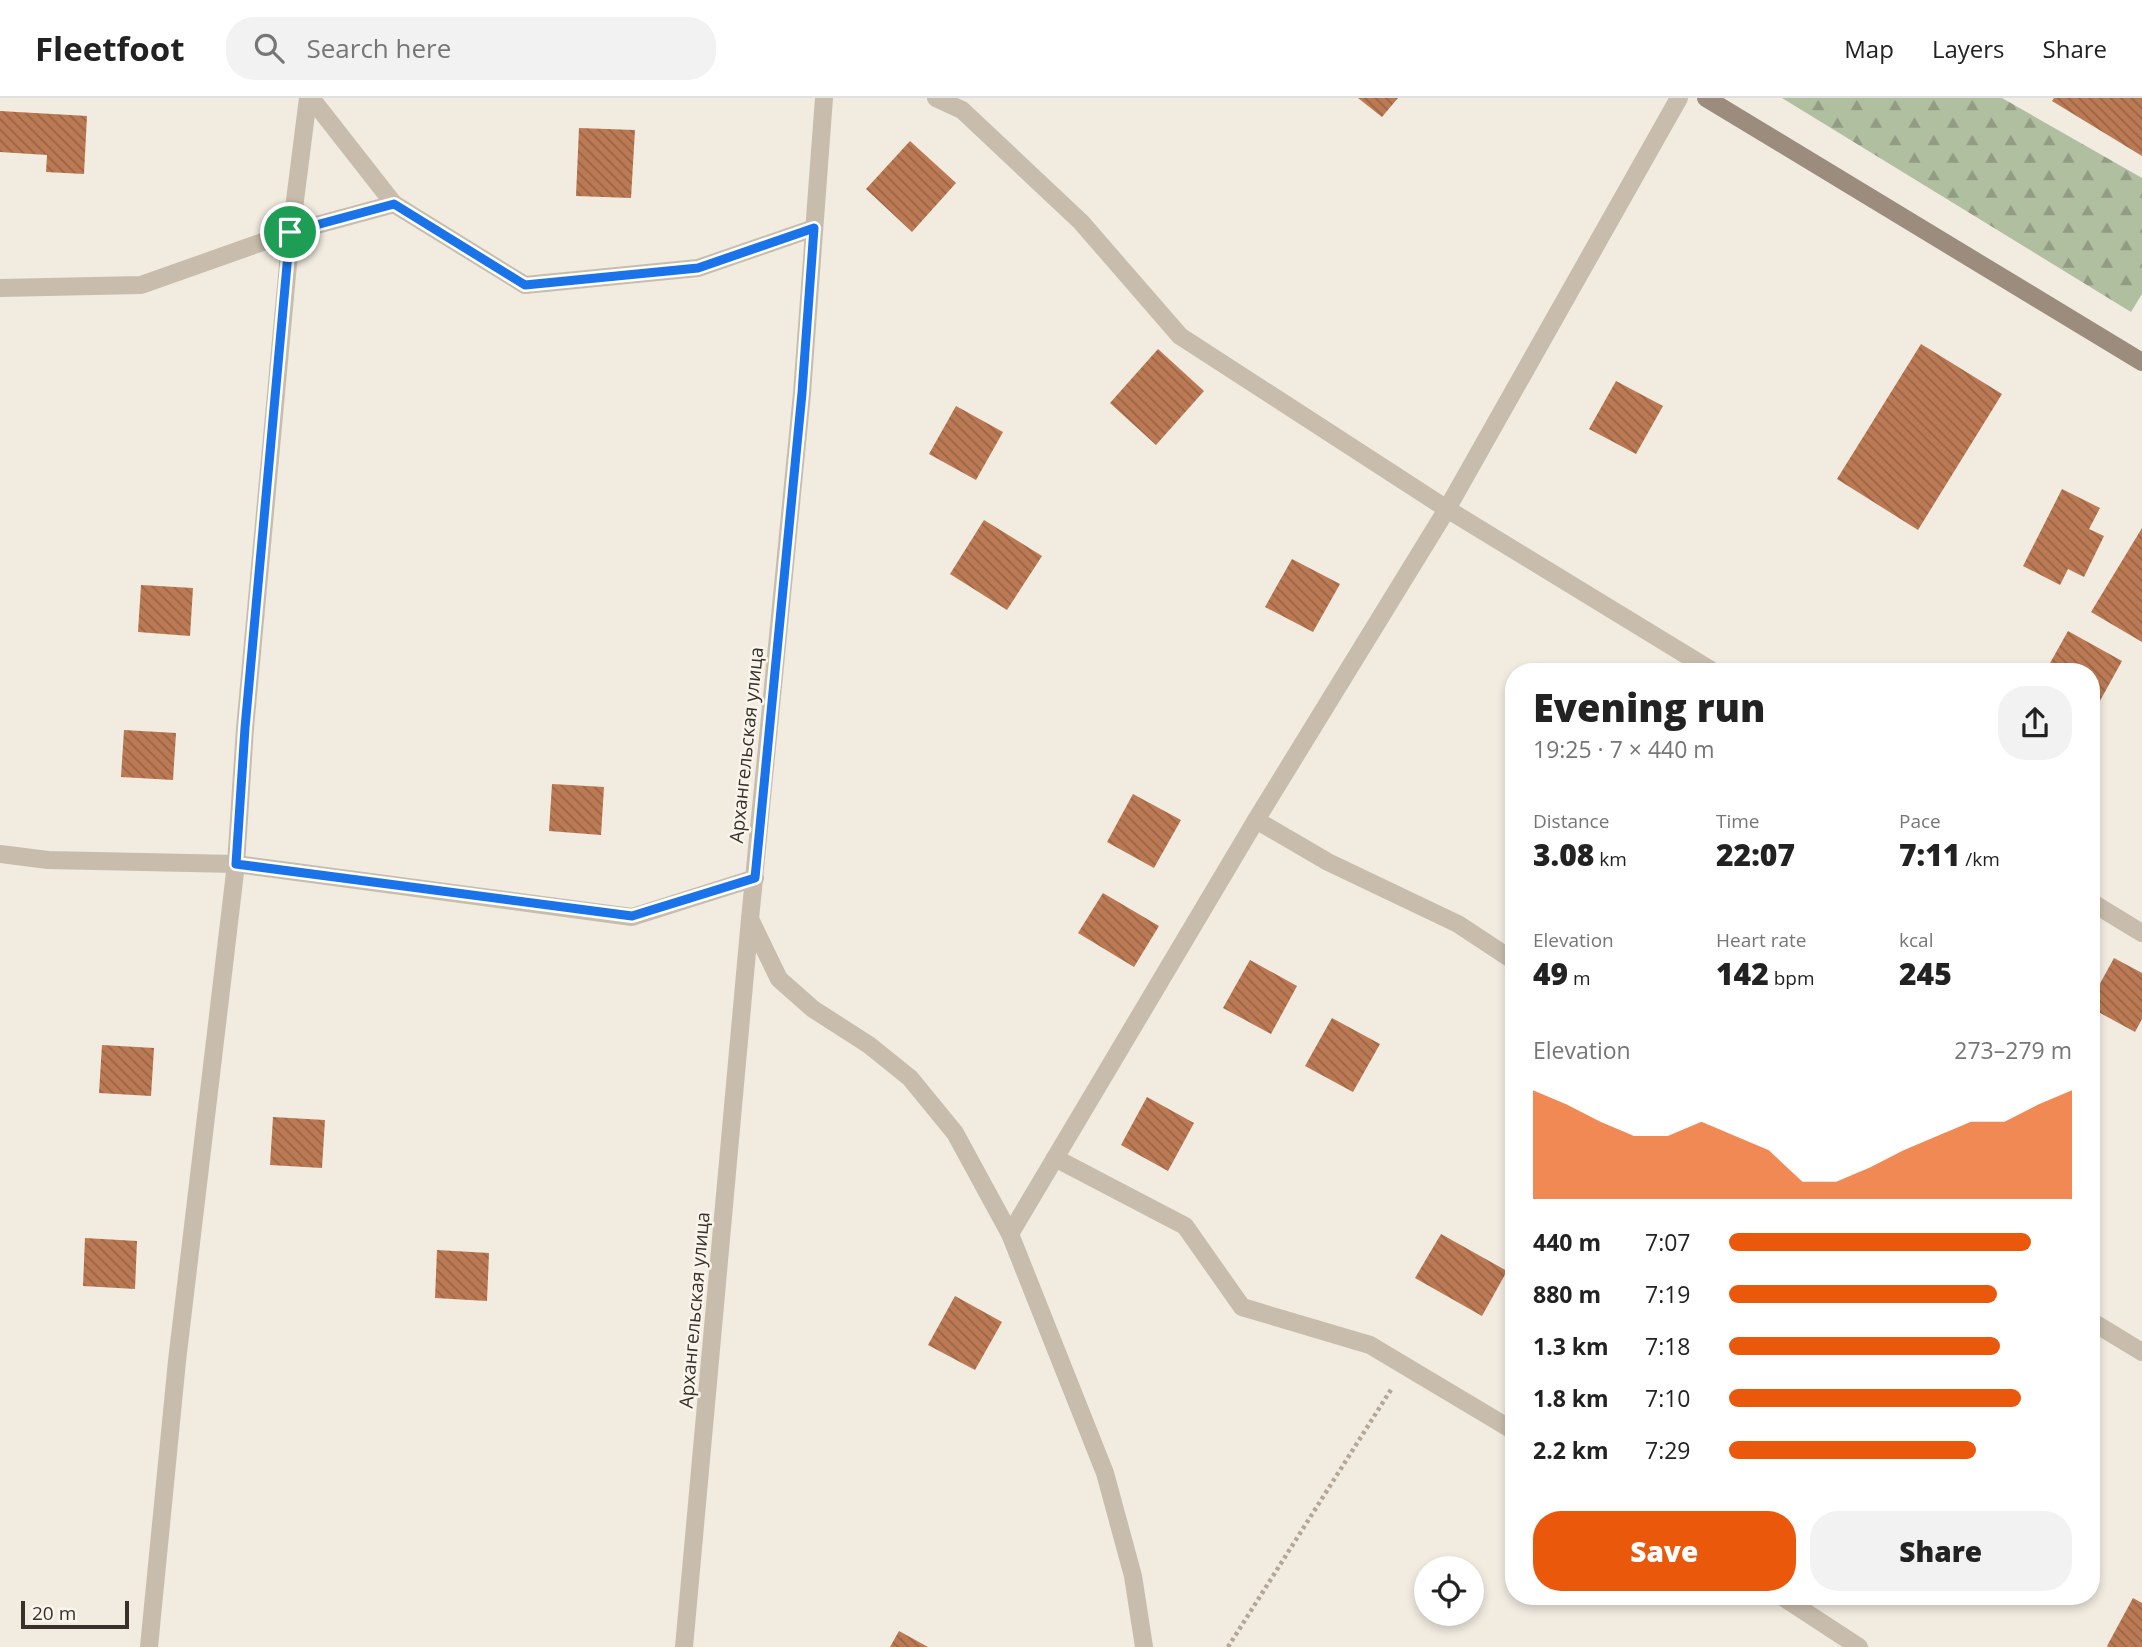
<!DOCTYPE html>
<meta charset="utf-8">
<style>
:root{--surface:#fff;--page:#f2f2f2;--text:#222;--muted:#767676;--line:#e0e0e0;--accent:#ea580c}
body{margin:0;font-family:"Open Sans",sans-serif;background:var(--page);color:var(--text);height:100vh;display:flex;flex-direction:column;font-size:26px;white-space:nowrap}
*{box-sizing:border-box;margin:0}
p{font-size:23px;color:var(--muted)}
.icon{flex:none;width:38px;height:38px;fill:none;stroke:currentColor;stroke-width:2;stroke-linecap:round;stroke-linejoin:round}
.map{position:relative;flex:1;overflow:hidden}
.details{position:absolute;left:1505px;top:565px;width:595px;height:942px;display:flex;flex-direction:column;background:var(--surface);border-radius:28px;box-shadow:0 4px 10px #0003}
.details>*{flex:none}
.controls{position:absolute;left:1414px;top:1458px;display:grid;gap:14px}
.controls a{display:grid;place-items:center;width:70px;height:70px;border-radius:50%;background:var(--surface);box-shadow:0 4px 10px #0003;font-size:35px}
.scale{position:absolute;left:21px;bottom:18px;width:108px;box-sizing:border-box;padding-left:7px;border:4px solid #37302b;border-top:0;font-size:19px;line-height:24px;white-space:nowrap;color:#37302b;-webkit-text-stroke:5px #f9f4ec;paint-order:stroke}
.pin{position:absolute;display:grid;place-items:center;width:60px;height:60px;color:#fff;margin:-30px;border:4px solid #fff;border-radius:50%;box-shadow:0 2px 7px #0007}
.round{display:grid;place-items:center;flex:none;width:74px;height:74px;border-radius:28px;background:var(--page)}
.overview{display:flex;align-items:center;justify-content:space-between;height:119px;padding:0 28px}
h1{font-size:38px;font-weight:800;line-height:52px}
.stats{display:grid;grid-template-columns:repeat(3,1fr);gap:10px;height:119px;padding:7px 28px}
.stats div{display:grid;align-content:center}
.stats b{font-size:30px;font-weight:800}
.stats small{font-size:19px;font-weight:400}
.stats p{font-size:19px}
.chart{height:196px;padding:14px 28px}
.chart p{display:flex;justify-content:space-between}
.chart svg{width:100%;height:126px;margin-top:7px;fill:var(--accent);opacity:.7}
.action{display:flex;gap:14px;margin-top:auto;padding:14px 28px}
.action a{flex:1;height:80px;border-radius:28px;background:var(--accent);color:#fff;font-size:28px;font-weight:800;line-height:80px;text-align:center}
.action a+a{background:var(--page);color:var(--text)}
ul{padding:0 28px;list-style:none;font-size:23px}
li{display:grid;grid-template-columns:112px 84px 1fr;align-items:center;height:52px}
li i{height:18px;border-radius:9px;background:var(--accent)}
header{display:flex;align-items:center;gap:42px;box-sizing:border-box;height:98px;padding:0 35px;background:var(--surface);border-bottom:2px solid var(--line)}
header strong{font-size:33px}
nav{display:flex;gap:38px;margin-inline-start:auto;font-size:24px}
.search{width:490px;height:63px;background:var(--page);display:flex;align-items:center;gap:18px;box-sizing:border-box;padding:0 24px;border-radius:28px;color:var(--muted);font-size:26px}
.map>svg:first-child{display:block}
.forest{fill:url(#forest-firs)}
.building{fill:url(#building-back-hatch)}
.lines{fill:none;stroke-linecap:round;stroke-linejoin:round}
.path{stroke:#b4a797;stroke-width:4.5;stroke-dasharray:3.5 3.5;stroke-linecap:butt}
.service{stroke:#c8bdac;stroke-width:18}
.minor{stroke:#c8bdac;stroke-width:18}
.secondary{stroke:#9c8c7e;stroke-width:18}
.route-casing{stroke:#fff;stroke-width:14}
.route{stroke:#1a73e8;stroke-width:9}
.labels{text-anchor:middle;stroke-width:5;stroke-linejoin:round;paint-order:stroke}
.street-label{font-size:19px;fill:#37302b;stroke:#f9f4ec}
</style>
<header>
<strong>Fleetfoot</strong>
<div class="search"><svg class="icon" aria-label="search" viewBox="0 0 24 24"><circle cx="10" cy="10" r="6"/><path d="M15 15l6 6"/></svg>Search here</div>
<nav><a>Map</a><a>Layers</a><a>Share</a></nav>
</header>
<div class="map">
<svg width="2142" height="1549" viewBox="0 0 2142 1549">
<defs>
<pattern id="forest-firs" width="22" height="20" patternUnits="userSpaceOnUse" patternTransform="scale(1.75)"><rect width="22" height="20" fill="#b1bfa1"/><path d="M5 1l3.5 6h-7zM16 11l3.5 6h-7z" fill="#919c83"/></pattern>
<pattern id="building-back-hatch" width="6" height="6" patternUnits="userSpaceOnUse" patternTransform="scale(1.75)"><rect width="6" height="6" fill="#bb7a54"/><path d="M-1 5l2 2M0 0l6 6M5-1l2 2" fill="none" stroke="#996446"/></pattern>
</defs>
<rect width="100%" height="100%" fill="#f1ebe0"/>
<polygon class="forest" points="1782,0 2002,0 2142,80 2142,196 2131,214"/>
<g class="building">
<polygon points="1358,0 1398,0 1382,19"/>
<polygon points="2054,0 2142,0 2142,58 2052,3"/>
<polygon points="0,13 87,18 84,76 46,74 47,57 0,54"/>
<polygon points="579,30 635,32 631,100 576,98"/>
<polygon points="910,43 956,85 912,134 866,91"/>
<polygon points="1921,246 2002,296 1918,432 1837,381"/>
<polygon points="1158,251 1204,293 1156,347 1110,305"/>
<polygon points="1616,283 1663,308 1636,356 1589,331"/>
<polygon points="956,308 1003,334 976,382 929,356"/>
<polygon points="2062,391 2100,410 2089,431 2104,438 2084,479 2068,471 2060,487 2023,468"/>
<polygon points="984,422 1042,458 1007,512 950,476"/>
<polygon points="2142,430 2142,544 2091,514"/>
<polygon points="1292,461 1340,486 1313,534 1265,509"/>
<polygon points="141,487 193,490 190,538 138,534"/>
<polygon points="2068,533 2122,563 2091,619 2091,574 2045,574"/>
<polygon points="124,632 176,635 173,682 121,679"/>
<polygon points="552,686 604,689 601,737 549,733"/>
<polygon points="1133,696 1181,722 1154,770 1107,744"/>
<polygon points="1103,795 1159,828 1134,869 1078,835"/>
<polygon points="2114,860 2142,875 2142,921 2135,934 2091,910 2091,902"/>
<polygon points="1250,862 1297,888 1271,936 1223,910"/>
<polygon points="1332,920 1380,946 1353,994 1305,968"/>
<polygon points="102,947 154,950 151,998 99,995"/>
<polygon points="1147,999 1194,1025 1168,1073 1121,1047"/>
<polygon points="273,1019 325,1022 322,1070 270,1067"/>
<polygon points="1441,1136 1507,1173 1482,1218 1415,1180"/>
<polygon points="85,1140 137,1143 135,1191 83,1188"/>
<polygon points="437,1152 489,1155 487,1203 435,1200"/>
<polygon points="955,1198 1002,1224 975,1272 928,1247"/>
<polygon points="2133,1500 2142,1505 2142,1549 2108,1549 2107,1548"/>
<polygon points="899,1533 928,1549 890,1549"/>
</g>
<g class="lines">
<polyline class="path" points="1228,1549 1392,1290"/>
<polyline class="service" points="750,821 779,881 813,911 869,947 910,980 955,1035 1010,1136 1105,1375 1133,1478 1144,1549"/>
<g class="minor">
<polyline points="311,0 394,106"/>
<polyline points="936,0 962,12 1081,124 1180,238 1447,411 1714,574"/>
<polyline points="0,190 141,187 291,134 394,106 525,187 698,170 814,130"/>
<polyline points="1256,722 1328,764 1458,826 1514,863"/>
<polyline points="0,756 48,762 236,766 632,819 755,780"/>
<polyline points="2091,804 2142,835"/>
<polyline points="1055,1060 1185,1128 1242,1209 1370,1247 1514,1333"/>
<polyline points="1010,1136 1256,722 1447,411 1679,0"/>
<polyline points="2091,1223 2142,1254"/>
<polyline points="1781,1498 1859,1549"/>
<polyline points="149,1549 177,1263 236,766 245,630 291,134 308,0"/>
<polyline points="684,1549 750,821 802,295 824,0"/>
</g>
<polyline class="secondary" points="1706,0 2142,264"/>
</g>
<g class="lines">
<g class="route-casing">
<polygon id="route" points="394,106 525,187 698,170 814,130 802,295 755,780 632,818 236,766 245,630 290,134"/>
</g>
<use href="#route" class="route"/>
</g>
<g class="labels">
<g class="street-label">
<text transform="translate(746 647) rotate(-84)" y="7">Архангельская улица</text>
<text transform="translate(694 1212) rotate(-85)" y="7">Архангельская улица</text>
</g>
</g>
</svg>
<div class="controls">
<a><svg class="icon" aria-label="locate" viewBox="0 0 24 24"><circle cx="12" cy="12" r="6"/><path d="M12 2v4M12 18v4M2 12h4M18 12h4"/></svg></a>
</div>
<div class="scale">20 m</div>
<div class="pin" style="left:290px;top:134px;background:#1e9e55"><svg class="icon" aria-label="arrive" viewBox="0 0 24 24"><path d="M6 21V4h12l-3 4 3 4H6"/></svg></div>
<section class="details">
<div class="overview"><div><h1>Evening run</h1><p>19:25 · 7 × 440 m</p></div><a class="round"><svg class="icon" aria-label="share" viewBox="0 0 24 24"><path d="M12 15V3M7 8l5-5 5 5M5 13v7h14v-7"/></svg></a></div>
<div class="stats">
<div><p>Distance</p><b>3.08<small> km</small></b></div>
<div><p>Time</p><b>22:07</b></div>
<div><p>Pace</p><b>7:11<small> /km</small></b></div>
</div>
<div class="stats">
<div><p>Elevation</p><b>49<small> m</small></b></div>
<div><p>Heart rate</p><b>142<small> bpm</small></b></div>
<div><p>kcal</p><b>245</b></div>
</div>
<div class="chart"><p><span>Elevation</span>273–279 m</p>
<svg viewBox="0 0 160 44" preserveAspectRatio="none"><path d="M0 44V6L10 11L20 17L30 22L40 22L50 17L60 22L70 27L80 38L90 38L100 33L110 27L120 22L130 17L140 17L150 11L160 6V44z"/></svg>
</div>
<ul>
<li><b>440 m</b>7:07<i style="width:88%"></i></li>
<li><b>880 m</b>7:19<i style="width:78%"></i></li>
<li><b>1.3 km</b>7:18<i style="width:79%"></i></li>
<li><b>1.8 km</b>7:10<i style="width:85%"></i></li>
<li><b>2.2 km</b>7:29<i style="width:72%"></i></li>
</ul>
<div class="action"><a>Save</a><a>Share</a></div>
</section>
</div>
